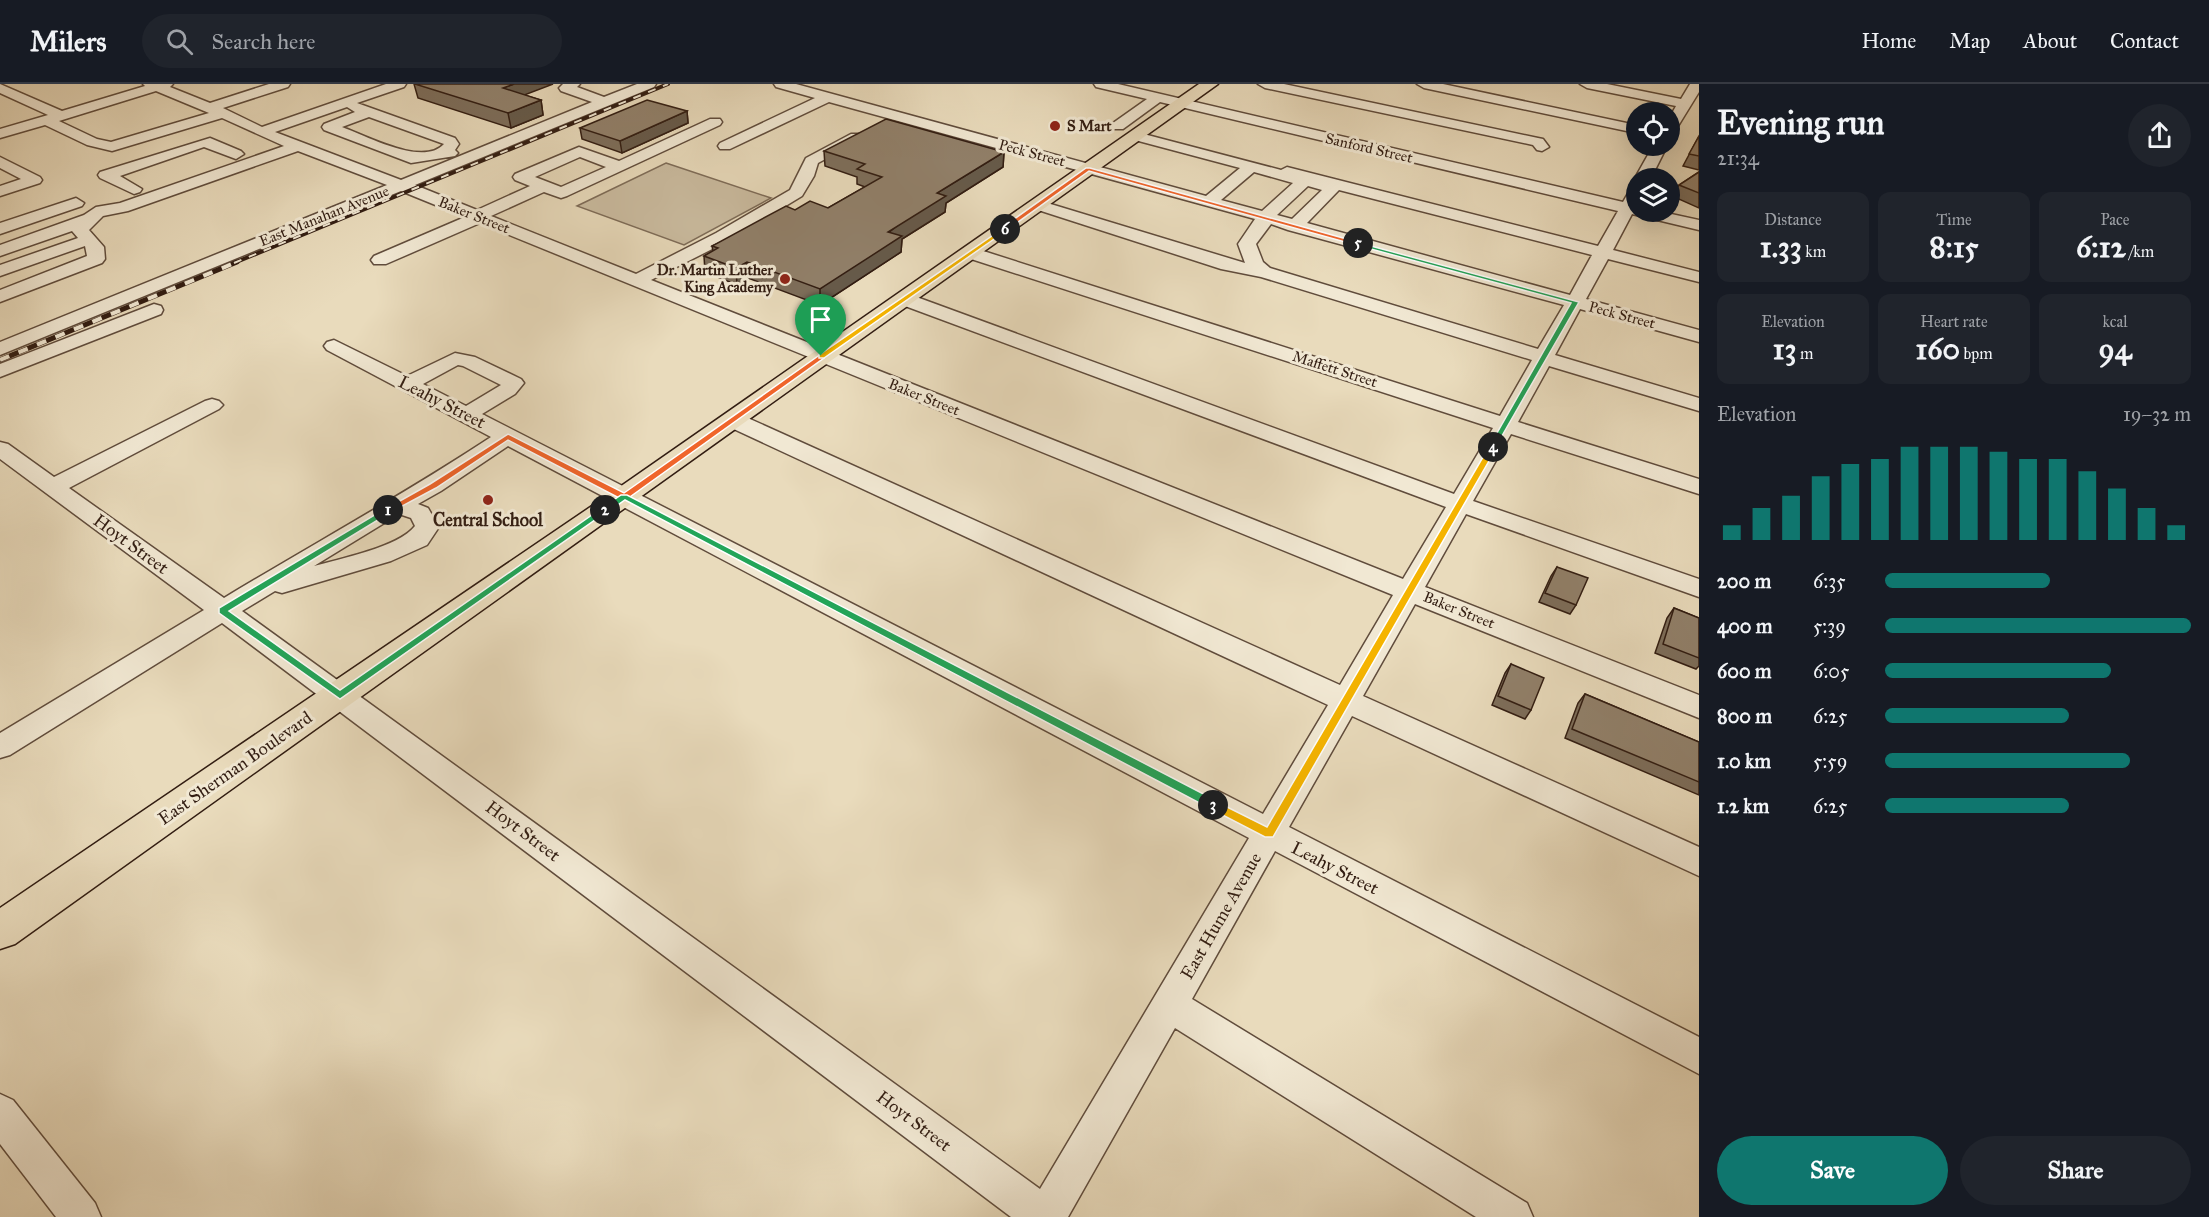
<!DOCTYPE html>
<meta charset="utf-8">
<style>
:root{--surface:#171b24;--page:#20242c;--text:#f1f3f6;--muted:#9ea1a6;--line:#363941;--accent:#0f766e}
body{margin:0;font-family:"IM FELL Great Primer",serif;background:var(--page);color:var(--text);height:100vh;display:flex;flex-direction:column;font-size:22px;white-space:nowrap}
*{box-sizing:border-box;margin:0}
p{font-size:20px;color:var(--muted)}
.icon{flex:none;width:33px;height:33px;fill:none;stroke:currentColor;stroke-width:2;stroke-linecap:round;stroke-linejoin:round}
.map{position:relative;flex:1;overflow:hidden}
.details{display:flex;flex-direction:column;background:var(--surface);width:510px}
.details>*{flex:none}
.buttons{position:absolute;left:1626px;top:18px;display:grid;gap:12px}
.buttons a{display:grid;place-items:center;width:54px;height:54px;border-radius:50%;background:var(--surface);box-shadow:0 6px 24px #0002;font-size:30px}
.pin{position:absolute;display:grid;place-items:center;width:51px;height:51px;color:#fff;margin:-62px -26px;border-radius:50% 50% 50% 0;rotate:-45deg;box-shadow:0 0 6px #0007}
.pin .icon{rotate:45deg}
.km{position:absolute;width:30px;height:30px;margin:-15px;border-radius:50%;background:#222;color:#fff;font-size:16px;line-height:30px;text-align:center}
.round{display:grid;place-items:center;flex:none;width:63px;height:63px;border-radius:32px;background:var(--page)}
.head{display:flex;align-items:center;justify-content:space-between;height:102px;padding:0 18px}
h1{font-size:33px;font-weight:700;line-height:45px}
.stats{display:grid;grid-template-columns:repeat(3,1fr);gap:9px;height:102px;padding:6px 18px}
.stats div{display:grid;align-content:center;border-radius:12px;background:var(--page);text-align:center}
.stats b{font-size:30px;font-weight:700}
.stats small{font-size:16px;font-weight:400}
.stats p{font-size:16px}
.chart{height:168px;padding:12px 18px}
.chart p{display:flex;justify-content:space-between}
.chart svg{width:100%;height:108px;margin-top:6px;stroke:var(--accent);stroke-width:6}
.action{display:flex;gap:12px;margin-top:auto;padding:12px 18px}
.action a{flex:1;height:69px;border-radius:36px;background:var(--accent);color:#fff;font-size:24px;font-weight:700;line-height:69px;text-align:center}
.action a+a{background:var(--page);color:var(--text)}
ul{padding:0 18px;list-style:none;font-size:20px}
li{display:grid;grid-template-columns:96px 72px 1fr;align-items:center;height:45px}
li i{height:15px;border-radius:8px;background:var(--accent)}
header{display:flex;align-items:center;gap:36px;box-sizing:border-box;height:84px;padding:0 30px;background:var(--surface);border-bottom:2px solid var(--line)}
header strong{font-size:28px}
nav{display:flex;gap:33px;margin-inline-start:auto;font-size:21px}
.search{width:420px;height:54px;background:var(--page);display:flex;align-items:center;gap:15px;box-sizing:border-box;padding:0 21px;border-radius:33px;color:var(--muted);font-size:22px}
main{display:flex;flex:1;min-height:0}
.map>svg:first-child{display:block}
.green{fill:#cabb9f;stroke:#7e6c58;stroke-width:1.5}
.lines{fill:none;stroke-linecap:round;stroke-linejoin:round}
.minor-casing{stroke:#604c3c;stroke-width:3}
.major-casing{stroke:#321d12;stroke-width:3}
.minor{fill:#f1e8d3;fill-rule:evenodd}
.major{fill:#e9dbbc;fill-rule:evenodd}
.rail-far1-casing{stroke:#321d12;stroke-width:4}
.rail-casing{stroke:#321d12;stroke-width:5}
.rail-far1{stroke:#f1e8d3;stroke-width:2;stroke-dasharray:8;stroke-linecap:butt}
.rail{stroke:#f1e8d3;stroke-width:4;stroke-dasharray:10;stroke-linecap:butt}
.wall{fill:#7d6e5b;stroke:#321d12;stroke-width:1.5}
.shaded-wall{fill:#665a4a;stroke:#321d12;stroke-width:1.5}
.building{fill:#91806a;stroke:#321d12;stroke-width:1.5}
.split-1{fill:#f0652b;stroke:#fff;stroke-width:1.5}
.split-2{fill:#22a559;stroke:#fff;stroke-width:1.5}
.split-3{fill:#22a559;stroke:#fff;stroke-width:1.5}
.split-4{fill:#f5b400;stroke:#fff;stroke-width:1.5}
.split-5{fill:#22a559;stroke:#fff;stroke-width:1.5}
.split-6{fill:#f0652b;stroke:#fff;stroke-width:1.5}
.split-7{fill:#f5b400;stroke:#fff;stroke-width:1.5}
.poi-dot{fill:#8f2418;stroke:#f1e8d3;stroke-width:2}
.labels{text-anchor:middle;stroke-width:6;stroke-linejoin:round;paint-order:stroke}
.far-poi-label{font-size:15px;font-weight:bold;fill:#321d12;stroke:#f1e8d3;text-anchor:start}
.far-street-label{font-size:15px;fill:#321d12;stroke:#f1e8d3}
.street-label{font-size:18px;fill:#321d12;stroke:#f1e8d3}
.poi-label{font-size:18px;font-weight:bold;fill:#321d12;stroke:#f1e8d3}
</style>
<header>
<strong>Milers</strong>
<div class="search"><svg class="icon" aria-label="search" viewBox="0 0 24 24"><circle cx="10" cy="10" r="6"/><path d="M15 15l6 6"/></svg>Search here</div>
<nav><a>Home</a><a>Map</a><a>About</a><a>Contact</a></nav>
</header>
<main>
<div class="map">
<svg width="1699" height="1133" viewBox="0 0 1699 1133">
<rect width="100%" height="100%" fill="#e9dbbc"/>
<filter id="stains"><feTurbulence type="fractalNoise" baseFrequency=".00333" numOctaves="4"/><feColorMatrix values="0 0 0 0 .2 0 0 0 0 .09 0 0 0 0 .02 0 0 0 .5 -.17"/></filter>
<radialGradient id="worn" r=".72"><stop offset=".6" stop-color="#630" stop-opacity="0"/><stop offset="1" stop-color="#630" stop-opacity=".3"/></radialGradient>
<polygon class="green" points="666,79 771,114 684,161 577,122"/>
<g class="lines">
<g class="minor-casing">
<g id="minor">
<path d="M0,0L62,27L145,2L143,0H173L170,3L210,19L269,0H290L288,3L223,24L262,43L386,0H406L404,3L357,19L455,54L459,60L455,66L458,69L455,72L411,79L324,46L322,43L324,40L355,28L347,23L275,48L401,96L592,18L561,7L559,4L563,0H580L577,3L604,13L637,0H656L654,3L415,101L477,126L530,102L515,96L513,93L515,90L579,63L619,77L710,35H720L722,38L720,41L567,112L561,114L544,108L491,132L636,190L716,149L790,106L806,74L851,50H861L863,53L861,56L818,79L814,92L802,112L728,157L651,196L1403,495L1446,423L897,219L895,215L897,211H911L1454,410L1493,344L965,173L962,169L965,165H977L1500,332L1532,276L1261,193L1221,185L1032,124L1030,121L1038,116L1044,118L1245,179L1238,160L1255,135L829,18L730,65H720L718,62L720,59L815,14L776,3L774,0H796L1206,112L1240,84L1131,55L1129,52L1131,49L1136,48L1281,86L1287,83L1598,162L1618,127L1160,18L1123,45H1113L1111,42L1113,39L1147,15L1096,3L1094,0H1118L1623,118L1630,106L1636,104V128H1662L1699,136V146L1632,130L1613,166L1699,188V198L1608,175L1586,215L1699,246V258L1580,225L1555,271L1699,314V327L1549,282L1518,338L1699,395V410L1511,350L1473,417L1699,495V513L1466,430L1425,503L1699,611V634L1415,520L1363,612L1699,763V792L1352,632L1289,743L1699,953V990L1275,767L1192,915L1527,1119L1533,1133H1476L1175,944L1068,1133H1011L222,539L10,671L0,674V649L204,526L0,375V358L8,360L54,393L205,317L212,315L219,317L223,321L219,325L69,404L224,514C313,460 405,410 491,353L327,266L324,262L327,258L334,256L407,292L455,269L475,273L521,295L524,299L515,310L482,330L1263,730L1328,621L725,341L722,336L725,331L733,330L741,331L1340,601L1393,511L480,139L386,180H374L371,176L374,172L465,133L401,107L0,271V258L387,101L298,67L128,127L103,132L89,146L104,163L105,175L102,179L0,218V206L87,172L85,162L0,192V181L78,154L72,147L0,172V161L84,131L96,123L120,119L284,62L222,34L112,67L87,61L45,41L0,54V45L48,31L0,9ZM156,7L209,29L111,58L97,55L59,37ZM369,33L444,60C423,83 367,52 342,43ZM580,73L606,83L561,103L535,93ZM1254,88L1293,99L1262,127L1221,116ZM1308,102L1322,106L1292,135L1277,131ZM1339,106L1592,171L1570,211L1307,139ZM1271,140L1288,146L1564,221L1538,265L1270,184L1263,178L1256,160ZM458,281L463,282L501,301L466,322L423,300ZM508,362L1249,754L1040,1105L242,527L275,507L282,509L391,477L427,461L439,443L428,424L418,420L441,407ZM399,430L411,434L415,442C399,463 339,475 314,482Z"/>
<polygon points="1258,0 1284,0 1538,54 1543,55 1549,63 1542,67 1537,66 1533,61 1265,4"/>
<polygon points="1417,0 1443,0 1636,41 1636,49 1424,4"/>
<polygon points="1580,0 1607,0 1681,15 1690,0 1699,0 1699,8 1675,47 1670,48 1670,33 1676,22 1587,4"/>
<polygon points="210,54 241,67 244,70 236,75 204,63 120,92 142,105 140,108 134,110 100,94 98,91 100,88"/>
<polygon points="1653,62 1667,62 1651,94 1636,96 1635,94"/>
<polygon points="0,73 40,93 42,96 40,99 0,112 0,102 21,95 0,84"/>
<polygon points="76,114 84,119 82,122 0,150 0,139"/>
<polygon points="154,220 161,222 163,226 161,230 0,293 0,280"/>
<polygon points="0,1010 13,1016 95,1119 101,1133 56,1133 0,1060"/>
</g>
</g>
<g class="major-casing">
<polygon id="major" points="1199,0 1218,0 15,860 0,865 0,824 614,407"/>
</g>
<use href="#minor" class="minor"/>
<use href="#major" class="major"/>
<g class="rail-far1-casing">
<polyline id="rail-far1" points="234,179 668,0"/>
</g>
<g class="rail-casing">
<polyline id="rail" points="0,276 237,178"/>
</g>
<use href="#rail-far1" class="rail-far1"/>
<use href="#rail" class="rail"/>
</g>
<g class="wall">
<polygon points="414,0 524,11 541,16 543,31 511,44 418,14"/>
<polygon points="687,27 688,39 622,69 582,55 580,44"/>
<polygon points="1699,52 1699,86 1683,82"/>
<polygon points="824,67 1004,68 1003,83 946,119 945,128 902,155 901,168 820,221 748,194 737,201 705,188 704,172 713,167 712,162 795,126 828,124 865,103 857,100 857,93 825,82"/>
<polygon points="1699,88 1699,124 1672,112 1679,101"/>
<polygon points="1557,483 1576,521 1570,530 1539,518 1551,492"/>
<polygon points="1674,524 1699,534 1699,582 1696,585 1655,569 1667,534"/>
<polygon points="1511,580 1531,626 1525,635 1492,621 1505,589"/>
<polygon points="1585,610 1699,658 1699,711 1565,654 1578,619"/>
</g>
<g class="shaded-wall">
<polygon points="514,0 553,0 506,18 503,4"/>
<polygon points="541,16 543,31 511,44 508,29"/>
<polygon points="687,27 688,39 622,69 620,57"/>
<polygon points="1004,68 1003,83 946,119 945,128 902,155 901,168 820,221 820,205 937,109"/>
<polygon points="747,178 748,194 737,201 736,184"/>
</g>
<g class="building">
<polygon points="415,0 514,0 503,4 541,16 508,29"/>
<polygon points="647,16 687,27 620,57 580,44"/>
<polygon points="886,35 1004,68 937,109 946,112 888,148 902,152 820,205 747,178 736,184 704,172 718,164 712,162 786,122 795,126 810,117 828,124 882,93 857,85 865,80 824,67"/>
<polygon points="1699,52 1699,72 1689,70"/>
<polygon points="1699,88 1699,109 1679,101"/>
<polygon points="1557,483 1588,494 1576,521 1545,509"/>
<polygon points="1674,524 1699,534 1699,574 1663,560"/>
<polygon points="1511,580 1544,594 1531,626 1498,612"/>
<polygon points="1585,610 1699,658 1699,698 1572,645"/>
</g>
<polygon class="split-1" points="821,270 824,274 627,415 621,415 508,356 436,404 391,428 384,426 430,400 508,350 624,409"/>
<polygon class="split-2" points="388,423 391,424 391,428 229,527 340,606 602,424 609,426 340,615 219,529 219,524"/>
<polygon class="split-3" points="621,411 627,411 1217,717 1217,724 1209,724 625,416 608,428 602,428 602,424"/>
<polygon class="split-4" points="1490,361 1497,363 1273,753 1265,753 1209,724 1208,721 1213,716 1267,743"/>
<polygon class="split-5" points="1356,158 1579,218 1495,364 1489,363 1571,219 1356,161"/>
<polygon class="split-6" points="1086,84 1090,84 1361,159 1356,161 1089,87 1007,146 1003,146 1003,143"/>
<polygon class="split-7" points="1005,143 1007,146 824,274 819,274 819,271"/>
<g class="poi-dot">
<circle cx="1055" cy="42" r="6"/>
<circle cx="785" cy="195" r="6"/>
<circle cx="488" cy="416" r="6"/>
</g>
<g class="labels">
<g class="far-poi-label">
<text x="1067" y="47">S Mart</text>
<text x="773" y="191" text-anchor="end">Dr. Martin Luther<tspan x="773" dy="17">King Academy</tspan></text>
</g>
<g class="far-street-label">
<text transform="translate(1369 64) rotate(13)" y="5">Sanford Street</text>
<text transform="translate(1032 69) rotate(15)" y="5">Peck Street</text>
<text transform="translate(474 131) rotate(22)" y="5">Baker Street</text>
<text transform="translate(324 132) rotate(-22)" y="5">East Manahan Avenue</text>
<text transform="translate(1622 231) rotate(15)" y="5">Peck Street</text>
<text transform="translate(1335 285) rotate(18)" y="5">Maffett Street</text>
<text transform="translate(924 313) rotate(22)" y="5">Baker Street</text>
<text transform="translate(1459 526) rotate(22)" y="5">Baker Street</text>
</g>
<g class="street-label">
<text transform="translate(442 318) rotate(27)" y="6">Leahy Street</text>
<text transform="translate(131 460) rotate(36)" y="6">Hoyt Street</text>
<text transform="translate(235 684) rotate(-35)" y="6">East Sherman Boulevard</text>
<text transform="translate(523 747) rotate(37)" y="6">Hoyt Street</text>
<text transform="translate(1335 784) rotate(27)" y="6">Leahy Street</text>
<text transform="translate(1221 832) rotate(-60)" y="6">East Hume Avenue</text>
<text transform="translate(914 1037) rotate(37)" y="6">Hoyt Street</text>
</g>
<g class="poi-label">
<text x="488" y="442">Central School</text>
</g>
</g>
<rect width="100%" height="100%" filter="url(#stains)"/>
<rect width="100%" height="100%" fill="url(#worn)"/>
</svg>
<div class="buttons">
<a><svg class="icon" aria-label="locate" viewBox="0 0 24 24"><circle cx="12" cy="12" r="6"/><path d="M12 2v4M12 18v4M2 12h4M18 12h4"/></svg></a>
<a><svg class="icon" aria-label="layers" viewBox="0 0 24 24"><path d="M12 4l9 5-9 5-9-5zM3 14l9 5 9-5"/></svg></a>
</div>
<div class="pin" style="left:821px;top:272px;background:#1e9e55"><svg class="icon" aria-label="arrive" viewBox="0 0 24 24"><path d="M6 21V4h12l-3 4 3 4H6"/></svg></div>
<b class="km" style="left:388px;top:426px">1</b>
<b class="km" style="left:605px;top:426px">2</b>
<b class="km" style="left:1213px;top:721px">3</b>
<b class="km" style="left:1493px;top:363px">4</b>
<b class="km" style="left:1358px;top:159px">5</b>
<b class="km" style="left:1005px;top:145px">6</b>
</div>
<section class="details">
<div class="head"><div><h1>Evening run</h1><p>21:34</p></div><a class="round"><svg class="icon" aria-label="share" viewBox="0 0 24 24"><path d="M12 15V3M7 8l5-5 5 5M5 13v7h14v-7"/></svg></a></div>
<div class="stats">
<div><p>Distance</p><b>1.33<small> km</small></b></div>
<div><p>Time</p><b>8:15</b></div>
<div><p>Pace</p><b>6:12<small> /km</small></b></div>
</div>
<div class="stats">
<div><p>Elevation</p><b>13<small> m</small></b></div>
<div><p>Heart rate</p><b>160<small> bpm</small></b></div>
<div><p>kcal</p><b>94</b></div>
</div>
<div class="chart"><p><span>Elevation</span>19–32 m</p>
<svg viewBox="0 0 160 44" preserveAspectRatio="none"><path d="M5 44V38M15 44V31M25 44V26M35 44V18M45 44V13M55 44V11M65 44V6M75 44V6M85 44V6M95 44V8M105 44V11M115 44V11M125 44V16M135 44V23M145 44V31M155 44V38"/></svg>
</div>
<ul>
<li><b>200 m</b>6:35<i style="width:54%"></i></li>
<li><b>400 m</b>5:39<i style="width:100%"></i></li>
<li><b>600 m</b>6:05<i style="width:74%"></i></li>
<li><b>800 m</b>6:25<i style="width:60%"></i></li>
<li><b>1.0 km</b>5:59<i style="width:80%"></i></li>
<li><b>1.2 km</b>6:25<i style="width:60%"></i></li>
</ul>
<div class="action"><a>Save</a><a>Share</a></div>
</section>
</main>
